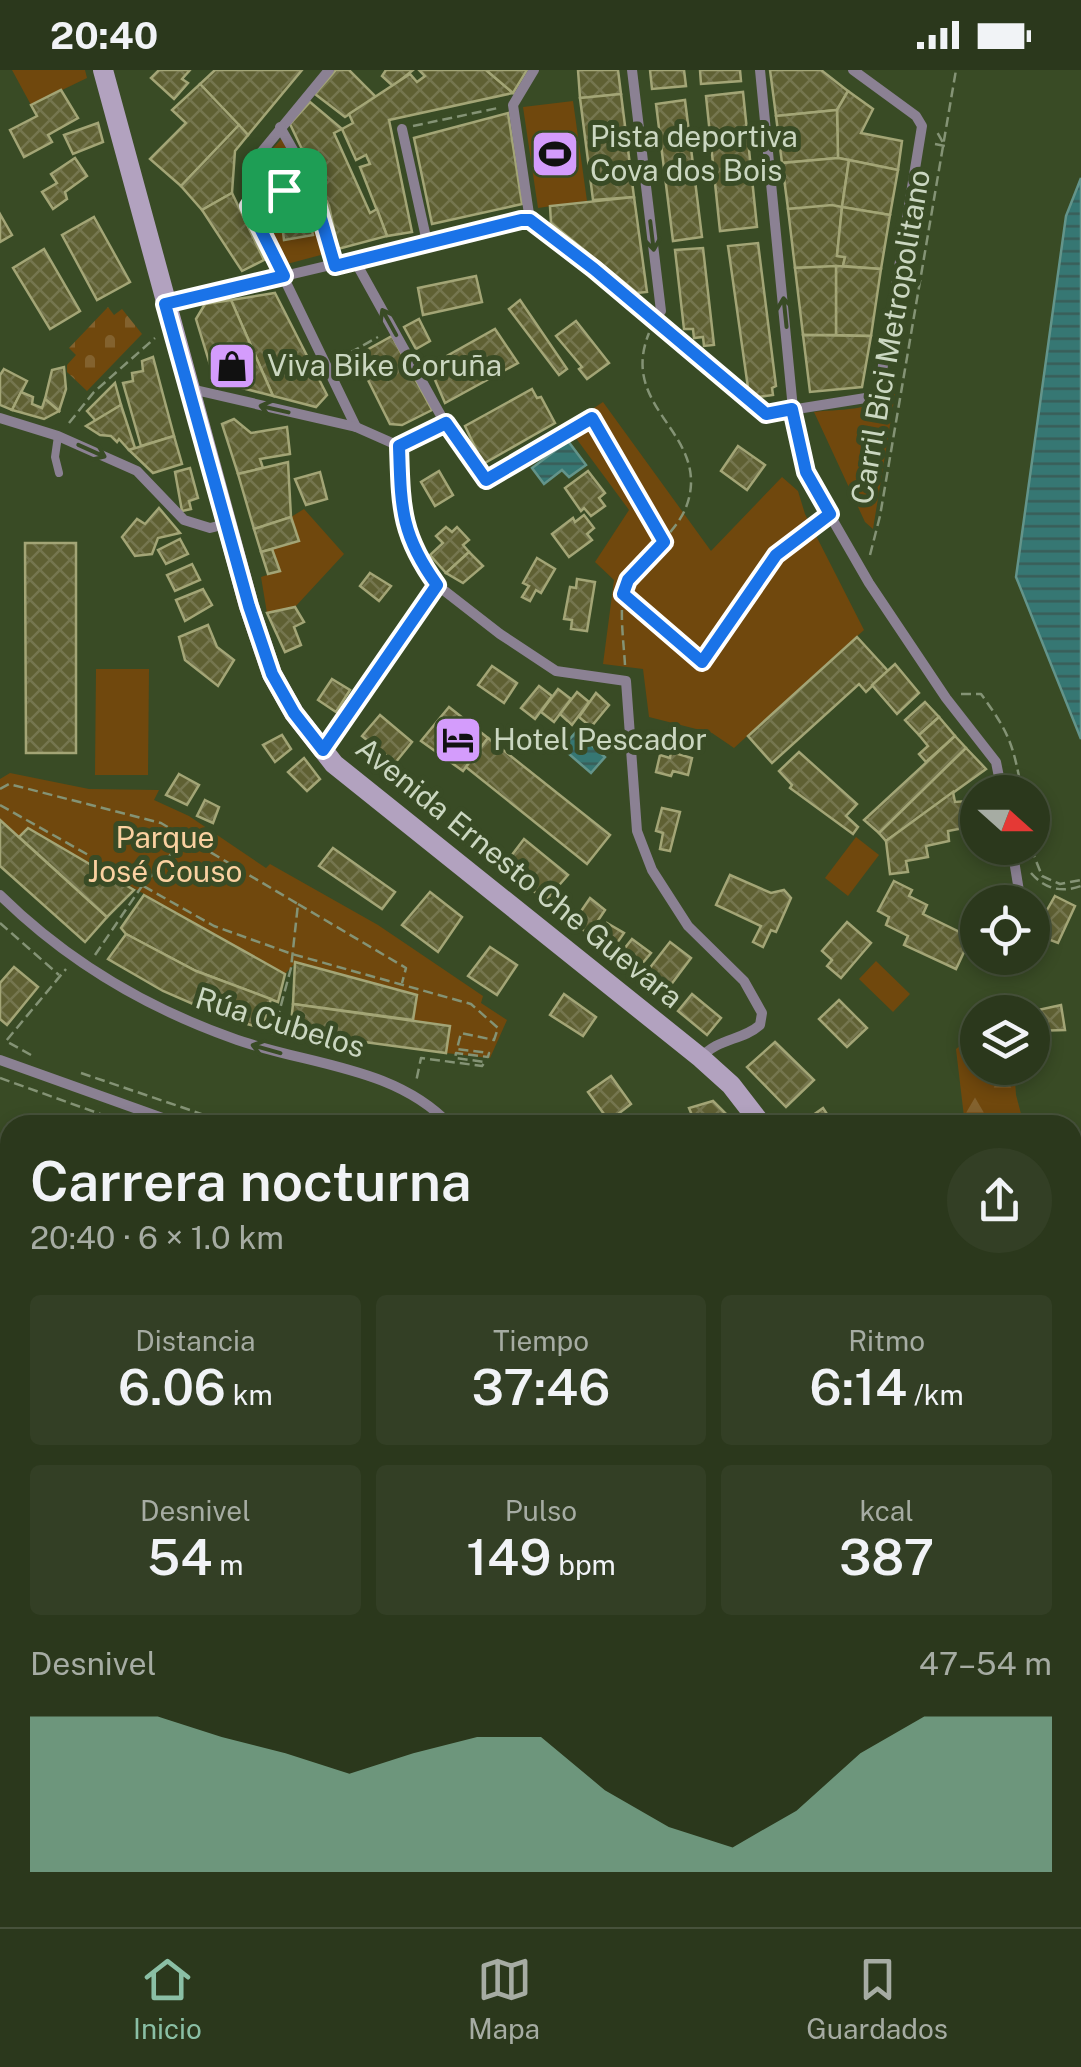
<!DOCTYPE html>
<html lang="es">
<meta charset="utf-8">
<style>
:root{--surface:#2b381c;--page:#333f25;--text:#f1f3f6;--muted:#a6aca3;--line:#47523b;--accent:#8abfa5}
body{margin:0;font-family:"Public Sans",sans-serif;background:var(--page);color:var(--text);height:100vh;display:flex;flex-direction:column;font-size:38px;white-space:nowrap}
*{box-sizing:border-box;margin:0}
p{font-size:32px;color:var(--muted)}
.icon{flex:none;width:55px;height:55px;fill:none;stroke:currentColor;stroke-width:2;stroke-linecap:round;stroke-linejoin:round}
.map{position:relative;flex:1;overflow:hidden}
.drawer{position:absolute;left:0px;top:1045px;width:1082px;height:812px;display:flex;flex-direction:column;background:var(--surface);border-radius:30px 30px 0 0;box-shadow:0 5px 15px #0003,0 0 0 2px var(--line)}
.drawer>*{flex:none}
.needle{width:65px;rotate:111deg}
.fabs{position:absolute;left:960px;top:705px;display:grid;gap:20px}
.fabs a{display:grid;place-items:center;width:90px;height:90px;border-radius:50%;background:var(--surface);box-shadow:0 5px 15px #0003,0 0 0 2px var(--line);font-size:50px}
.pin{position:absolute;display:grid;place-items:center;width:85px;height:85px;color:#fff;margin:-42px;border-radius:20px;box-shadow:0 5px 15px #0006}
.round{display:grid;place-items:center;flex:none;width:105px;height:105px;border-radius:52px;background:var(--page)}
.head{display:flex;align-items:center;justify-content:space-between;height:170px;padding:0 30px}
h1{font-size:55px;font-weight:600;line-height:75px}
.metrics{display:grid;grid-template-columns:repeat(3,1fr);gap:15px;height:170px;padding:10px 30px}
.metrics div{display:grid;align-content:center;border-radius:10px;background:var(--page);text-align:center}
.metrics b{font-size:50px;font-weight:600}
.metrics small{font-size:28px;font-weight:400}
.metrics p{font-size:28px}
.chart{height:280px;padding:20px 30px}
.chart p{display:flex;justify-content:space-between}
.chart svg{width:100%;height:180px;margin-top:10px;fill:var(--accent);opacity:.7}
.status{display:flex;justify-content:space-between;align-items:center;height:70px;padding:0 50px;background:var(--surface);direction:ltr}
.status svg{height:28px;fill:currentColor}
.dock{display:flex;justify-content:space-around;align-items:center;height:140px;border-top:2px solid var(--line);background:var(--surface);font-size:28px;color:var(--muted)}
.dock a{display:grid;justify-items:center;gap:5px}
.dock .on{color:var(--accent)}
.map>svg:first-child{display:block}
.green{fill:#70480d}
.forest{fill:url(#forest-firs)}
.cemetery{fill:url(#cemetery-stones)}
.water{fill:url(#water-rules);stroke:#63948a;stroke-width:2.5}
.building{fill:url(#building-cross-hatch);stroke:#a3a576;stroke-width:2.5}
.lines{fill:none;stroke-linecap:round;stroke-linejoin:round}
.path{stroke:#849375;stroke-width:2.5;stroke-dasharray:10 5;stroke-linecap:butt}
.lane{stroke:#8b8193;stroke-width:8}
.street{stroke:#8b8193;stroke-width:10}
.secondary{stroke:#b2a2bf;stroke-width:20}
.oneway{stroke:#394b25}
.route-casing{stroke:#fff;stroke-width:20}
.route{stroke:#1a73e8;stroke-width:12}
.labels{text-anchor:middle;stroke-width:10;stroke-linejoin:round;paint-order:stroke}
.poi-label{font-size:30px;fill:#cbd7c1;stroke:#394b25;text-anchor:start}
.street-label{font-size:30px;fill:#cbd7c1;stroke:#394b25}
.park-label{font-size:30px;fill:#fad1a1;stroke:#394b25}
</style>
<div class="status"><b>20:40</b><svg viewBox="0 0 49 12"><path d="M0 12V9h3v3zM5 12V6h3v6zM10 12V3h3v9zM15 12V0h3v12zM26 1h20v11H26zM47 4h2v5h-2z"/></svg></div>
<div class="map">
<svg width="1081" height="1857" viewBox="0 0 1081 1857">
<defs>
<pattern id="forest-firs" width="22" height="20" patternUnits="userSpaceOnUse" patternTransform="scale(2.5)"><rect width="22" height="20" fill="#70480d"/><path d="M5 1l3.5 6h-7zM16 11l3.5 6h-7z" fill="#83622e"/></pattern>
<pattern id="cemetery-stones" width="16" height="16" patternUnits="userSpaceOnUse" patternTransform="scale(2.5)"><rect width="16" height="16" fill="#70480d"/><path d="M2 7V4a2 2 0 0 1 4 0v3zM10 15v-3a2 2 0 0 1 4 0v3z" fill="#83622e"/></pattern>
<pattern id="water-rules" width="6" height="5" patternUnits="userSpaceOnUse" patternTransform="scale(2.5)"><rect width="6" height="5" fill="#367773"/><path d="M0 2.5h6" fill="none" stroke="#395e59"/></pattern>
<pattern id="building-cross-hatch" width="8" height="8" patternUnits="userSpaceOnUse" patternTransform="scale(2.5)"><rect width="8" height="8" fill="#5f6033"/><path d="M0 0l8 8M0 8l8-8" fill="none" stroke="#75764f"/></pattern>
</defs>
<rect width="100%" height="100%" fill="#394b25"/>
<g class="green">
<polygon points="12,0 85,0 87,8 31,35"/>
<polygon points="573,31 587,131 538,138 523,37"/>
<polygon points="286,64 310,110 332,182 287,194 257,133 254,99"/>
<path d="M888,322L895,324L873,459L865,452L814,342C836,339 875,342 888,322Z"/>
<polygon points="603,332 711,481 782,407 798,421 805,444 864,560 734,678 712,663 649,647 643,599 603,594 614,510 595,492 629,440 567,356"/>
<polygon points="304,439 344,484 295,537 267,543 261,507 279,501 272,479 299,471 291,447"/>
<polygon points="96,599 149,599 148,705 95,705"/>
<polygon points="10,703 89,719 159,720 154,730 189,746 266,798 270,794 378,855 483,926 481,933 507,950 490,988 446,983 450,956 413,950 417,925 296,892 285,904 28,758 19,767 0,750 0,709"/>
<polygon points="856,767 879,785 848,826 825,808"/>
<polygon points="876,891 910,924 893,942 859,909"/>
<polygon points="1081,1777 1081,1857 1012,1857 1010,1854 1018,1848 1072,1848 1073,1793"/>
<polygon points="599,1848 897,1848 883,1857 571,1857"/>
</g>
<g class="forest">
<polygon points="977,962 978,998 1014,998 1016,1025 1024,1055 965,1055 956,979"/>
<polygon points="1081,1108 1081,1222 1073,1232 1073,1109"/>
<path d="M10,1649V1736C0,1709 1,1678 10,1649Z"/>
</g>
<polygon class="cemetery" points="108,237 114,245 122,239 142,264 87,321 67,302 67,295 76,285 69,278"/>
<g class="water">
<polygon points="1081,108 1081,669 1016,507 1066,146"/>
<polygon points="568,371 586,395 569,407 562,400 544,414 532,398"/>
<polygon points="576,662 605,687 591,703 562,678"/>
</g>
<g class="building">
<polygon points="159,0 190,0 182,9 188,13 174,29 151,8"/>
<polygon points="215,0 302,0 248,65 200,14"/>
<polygon points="336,0 349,0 376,27 345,47 315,24"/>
<polygon points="413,0 393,16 382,6 386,0"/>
<polygon points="419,0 486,0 513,23 389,50 412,162 387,166 360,97 370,94 366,85 356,90 342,59 353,53 349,44 410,4 417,12 425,6"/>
<polygon points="486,0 527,0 513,23"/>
<polygon points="578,0 618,0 621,24 580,28"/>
<polygon points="650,0 684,0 686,16 652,19"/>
<polygon points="700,0 740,0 741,11 701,14"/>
<polygon points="770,0 821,0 848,21 837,40 776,46"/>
<polygon points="200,14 239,55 181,116 150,89 186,53 172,40"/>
<polygon points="61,20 78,48 48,65 52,72 24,87 10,60 37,46 31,35"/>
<polygon points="848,21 873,39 861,63 902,71 898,100 838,88 837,40"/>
<polygon points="743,22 757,157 720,161 706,26"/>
<polygon points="621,24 634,127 593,130 580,28"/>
<polygon points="685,30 702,167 673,171 656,34"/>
<polygon points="310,32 342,59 334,63 370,143 377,139 387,166 338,179 329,136 290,54"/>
<polygon points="837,40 838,88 782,93 776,46"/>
<polygon points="508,43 522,134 432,154 414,68"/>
<polygon points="98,53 103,72 73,84 64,65"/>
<polygon points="239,55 248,65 235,81 232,123 202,140 181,116"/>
<polygon points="75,88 87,106 65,122 67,129 53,139 42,122 57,113 51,104"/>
<polygon points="838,88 849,90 842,137 788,139 782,93"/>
<polygon points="849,90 898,100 890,145 842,137"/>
<polygon points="232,123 264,190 242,201 202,140"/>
<polygon points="634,127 647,222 637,223 551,153 550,136"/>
<polygon points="832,135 842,137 837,186 845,187 843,196 795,198 788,139"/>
<polygon points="842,137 890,145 881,199 843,196 845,187 837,186"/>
<polygon points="307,141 313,165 284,170 281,147"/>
<polygon points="0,144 12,165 0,172"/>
<polygon points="94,147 130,212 97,230 62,165"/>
<polygon points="758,173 776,316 772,318 773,325 758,327 748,318 728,176"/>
<polygon points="703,178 714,275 704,276 703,267 694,268 693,259 684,259 675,180"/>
<polygon points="44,179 80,241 50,259 13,198"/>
<polygon points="836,196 881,199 871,266 836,265"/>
<polygon points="836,196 836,265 803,265 795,198"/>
<polygon points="476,206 482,232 423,245 418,218"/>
<polygon points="275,223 327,325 316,337 273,326 231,230"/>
<polygon points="231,230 273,326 215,311 196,249 205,234"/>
<polygon points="520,230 567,299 559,305 509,239"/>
<polygon points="419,249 430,271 416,279 404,257"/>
<polygon points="576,251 609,293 587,309 579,299 582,297 556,266"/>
<polygon points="495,259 518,293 445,333 429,296"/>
<polygon points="803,265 871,266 862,317 810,322"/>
<polygon points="392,266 432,340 402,355 390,354 356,286"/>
<polygon points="153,287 174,366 141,376 123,313 133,311 132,303 143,301 142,291"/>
<polygon points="64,297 66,319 59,341 45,329 52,300"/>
<polygon points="4,299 27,311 12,340 0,335 0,305"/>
<polygon points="115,313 121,335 96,351 87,341"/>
<polygon points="532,319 537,328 541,327 555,353 483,394 465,356"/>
<polygon points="21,322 33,327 32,334 42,338 45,329 59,341 44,349 12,340"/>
<polygon points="121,335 135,378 129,380 119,369 117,372 111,366 100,365 86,356"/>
<polygon points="234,349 251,363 287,357 290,384 260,389 263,398 238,404 222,354"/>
<polygon points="174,366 182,394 153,403 129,380"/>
<polygon points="738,376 765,395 747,420 721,401"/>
<polygon points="288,392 291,447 254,459 238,404"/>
<polygon points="190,398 198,428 189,431 191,439 182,441 175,402"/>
<polygon points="439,401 453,425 435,436 421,412"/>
<polygon points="588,401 605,423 599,428 605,436 591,446 584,438 581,441 565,418"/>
<polygon points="320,402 327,429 306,435 295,409"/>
<polygon points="159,438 180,463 158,468 152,484 135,486 122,467 137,449 145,454"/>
<polygon points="584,445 594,458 587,464 592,470 569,487 552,464 573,448 575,452"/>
<polygon points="291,447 299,471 261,482 254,459"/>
<polygon points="446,457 452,462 457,457 469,470 463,475 469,482 446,503 430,485 443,473 436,466"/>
<polygon points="180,469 188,484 166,494 158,480"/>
<polygon points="25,473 76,473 76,683 26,683"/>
<polygon points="272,479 280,501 268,504 261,482"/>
<polygon points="469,482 483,496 463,513 446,503"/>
<polygon points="537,488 555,499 541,523 536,520 530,531 522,527 529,516 523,513"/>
<polygon points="192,494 200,510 175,521 167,505"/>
<polygon points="370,503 391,516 379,531 360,516"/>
<polygon points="577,509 595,512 587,561 571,559 572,550 564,549 570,517 576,518"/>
<polygon points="203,519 212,535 185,551 176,530"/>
<polygon points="295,537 304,552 294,557 301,575 285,582 267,543"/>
<polygon points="208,555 217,577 234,590 218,616 185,590 179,567"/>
<polygon points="857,567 888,601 866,622 859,614 772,693 748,666"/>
<polygon points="895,594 919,623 897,644 872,615"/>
<polygon points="492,596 517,613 504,633 478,615"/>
<polygon points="332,609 350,620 336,642 318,630"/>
<polygon points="539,616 552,626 535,649 521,638"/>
<polygon points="558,619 571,629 554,652 541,642"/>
<polygon points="577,622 589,632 572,655 560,644"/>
<polygon points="596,623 609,635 591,657 579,647"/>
<polygon points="925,632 939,647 919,665 905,650"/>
<polygon points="449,637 488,668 463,701 421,671"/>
<polygon points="380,645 412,672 395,693 362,666"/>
<polygon points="939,647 955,666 926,692 919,684 928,676 919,665"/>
<polygon points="282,665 291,679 275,692 263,675"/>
<polygon points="955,666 966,678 879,763 864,750"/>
<polygon points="488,668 610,765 587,794 466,697"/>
<polygon points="966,678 986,699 886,771 879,763"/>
<polygon points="671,682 692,688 688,705 673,701 671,706 656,702 660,685 670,688"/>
<polygon points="799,682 857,734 846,746 858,757 853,764 790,718 792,715 779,701"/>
<polygon points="304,688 320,709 307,721 288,702"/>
<polygon points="179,704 199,715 187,735 166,725"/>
<polygon points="953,722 955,732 967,731 969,757 948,761 949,771 926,776 928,787 906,791 908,802 890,804 886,771"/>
<polygon points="205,730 219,737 213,753 197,746"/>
<polygon points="662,738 680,742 670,781 660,779 663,763 656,761"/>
<polygon points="0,750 107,847 85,872 0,796"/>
<polygon points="28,758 134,820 107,847 19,767"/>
<polygon points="524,769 568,805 546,830 502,798"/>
<polygon points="333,778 395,822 382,839 319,796"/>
<polygon points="730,805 771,823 784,820 791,828 776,862 771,860 763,877 753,872 761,856 716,835"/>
<polygon points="894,811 912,820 909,826 927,835 923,844 972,868 978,856 978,888 984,888 983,891 964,882 956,899 904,875 908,866 886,855 889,847 878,841"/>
<polygon points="430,822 462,847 438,882 402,855"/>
<polygon points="144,825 285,904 278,932 196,901 126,864 121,858"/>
<polygon points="1055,826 1075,836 1058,873 1048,869 1044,875 1036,872 1033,879 1032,833 1047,840"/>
<polygon points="590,828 605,840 589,864 573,853"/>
<polygon points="847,852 871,873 841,908 827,896 832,890 822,881"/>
<polygon points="607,853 624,863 610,883 595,872"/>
<polygon points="126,864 196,901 271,929 262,958 225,948 163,921 108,889"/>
<polygon points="632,869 651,883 636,901 617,888"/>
<polygon points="670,872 691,888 664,924 642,908"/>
<polygon points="490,877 517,895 497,925 468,906"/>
<polygon points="295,892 417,925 413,950 293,934"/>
<polygon points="14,897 38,917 7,955 0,949 0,913"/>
<polygon points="564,924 596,947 583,966 550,945"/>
<polygon points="692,924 721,948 707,965 678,941"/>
<polygon points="839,930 867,958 847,977 819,949"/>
<polygon points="293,934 450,956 446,983 290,962"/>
<polygon points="1061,935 1065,960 1032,961 1032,942 1029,942"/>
<polygon points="775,972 814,1010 786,1037 747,997"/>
<polygon points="611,1006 631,1034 609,1051 588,1022"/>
<polygon points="713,1031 725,1043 737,1054 696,1055 689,1038"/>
<polygon points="823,1038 834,1055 799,1055"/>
<polygon points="0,1169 10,1174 10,1189 3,1204"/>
<polygon points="1072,1348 1081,1355 1081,1376 1072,1369"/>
<polygon points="1081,1447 1081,1480 1072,1484 1072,1450"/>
</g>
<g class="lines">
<g class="path">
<polyline points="413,56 498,38"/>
<polyline points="935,74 945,76 937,62"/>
<polyline points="265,129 295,116"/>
<polyline points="337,290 378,267"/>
<polyline points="69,353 94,322 155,268"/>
<polyline points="452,362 486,410 592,348 663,470"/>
<polyline points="870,485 880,446 956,0"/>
<polyline points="624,525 702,592 776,485 819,452"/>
<path d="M625,595C624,574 617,527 628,510C647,477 689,460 691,414C693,357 621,332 649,263"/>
<path d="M961,624H981C1010,664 1013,674 1022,722"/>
<polyline points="335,662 428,529"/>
<polyline points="0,719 9,714 161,753 298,834 291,898 273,965"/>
<polyline points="0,735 214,856 292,884 471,934 498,958 494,970 461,963 457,979 489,983 488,987 456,983 455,988 485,992 482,996 421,988 416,1012"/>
<polyline points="1031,778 1042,806 1060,814 1081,810"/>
<path d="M1031,803C1045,819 1061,823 1081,816"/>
<polyline points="298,834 406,898 402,913"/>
<polyline points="0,853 59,905"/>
<polyline points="95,885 142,816 186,768"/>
<polyline points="31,985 6,971 66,899"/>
<polyline points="81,1003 234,1055"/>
<polyline points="0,1008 131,1055"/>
<polyline points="1077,1573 1081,1584"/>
<polyline points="1072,1580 1081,1603"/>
<polyline points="1072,1769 1081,1745"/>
<polyline points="1072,1782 1081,1764"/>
<polyline points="1072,1822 1081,1831"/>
<polyline points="900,1857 915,1848"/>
<polyline points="910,1857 924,1848"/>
<polyline points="985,1857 999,1848"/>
<polyline points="994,1857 1007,1848"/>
</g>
<g class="lane">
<polyline points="58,366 55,387 59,403"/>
<polyline points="0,1538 10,1543"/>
</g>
<g class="street">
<polyline points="329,0 250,96 249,136 356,357"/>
<polyline points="632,0 661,241 654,249"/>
<polyline points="760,0 793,339 805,402 869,513 946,628 996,692 1002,722"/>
<polyline points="280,57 310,110 335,196"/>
<polyline points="402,59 427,172"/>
<polyline points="530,151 513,35 534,0"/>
<polyline points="355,191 445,353 399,376"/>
<polyline points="166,234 521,150 530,151 594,199 766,344 878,326 922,56 916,46 853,0"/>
<polyline points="191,319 356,357 399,376"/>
<polyline points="0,348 58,366 137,401 184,450 210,458 226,454"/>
<path d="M399,376L401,444L418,488L437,515L500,564L556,601L626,611L637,761L652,800L688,856L744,911L762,943L760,955C742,971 717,968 701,988"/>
<polyline points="1012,778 1019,821"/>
<path d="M0,825C66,890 145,937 232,968C304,995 394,995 450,1055"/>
<polyline points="0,990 182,1055"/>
<polyline points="0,1232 10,1238"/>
<polyline points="0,1290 10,1297"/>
<polyline points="1072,1559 1081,1553"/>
<polyline points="515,1848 519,1857"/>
</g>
<g class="secondary">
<polyline points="103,0 249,536 272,604 294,643 334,694 701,988 731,1015 762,1055"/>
<polyline points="1072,1647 1081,1664"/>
<polyline points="1072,1710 1081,1692"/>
<polyline points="941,1857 957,1848"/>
</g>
</g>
<defs><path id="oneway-shaft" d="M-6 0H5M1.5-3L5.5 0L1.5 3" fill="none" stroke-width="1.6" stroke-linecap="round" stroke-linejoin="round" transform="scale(2.5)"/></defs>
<g class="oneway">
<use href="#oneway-shaft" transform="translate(652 166) rotate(83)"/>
<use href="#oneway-shaft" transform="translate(785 242) rotate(-96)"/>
<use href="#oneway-shaft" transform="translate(389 252) rotate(-119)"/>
<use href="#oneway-shaft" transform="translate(274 339) rotate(-167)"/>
<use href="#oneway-shaft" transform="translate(92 381) rotate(24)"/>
<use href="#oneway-shaft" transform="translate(266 979) rotate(-164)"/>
</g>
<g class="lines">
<g class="route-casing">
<path id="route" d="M310,110L335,196L521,150H530L594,199L766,344L792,339L806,402L830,444L776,485L702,592L623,524L628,510L664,472L592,348L486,410L446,353L399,376C401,436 400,464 437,515L323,680L294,643L272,604L249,536L165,234L284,206L249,136Z"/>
</g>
<use href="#route" class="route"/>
</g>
<defs>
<g id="stadium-square" transform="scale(2.5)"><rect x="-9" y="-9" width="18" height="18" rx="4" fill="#d49cfc" stroke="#394b25"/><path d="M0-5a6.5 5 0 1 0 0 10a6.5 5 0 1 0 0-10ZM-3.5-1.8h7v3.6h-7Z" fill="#111"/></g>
<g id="shop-square" transform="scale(2.5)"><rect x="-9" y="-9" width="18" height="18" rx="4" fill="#d49cfc" stroke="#394b25"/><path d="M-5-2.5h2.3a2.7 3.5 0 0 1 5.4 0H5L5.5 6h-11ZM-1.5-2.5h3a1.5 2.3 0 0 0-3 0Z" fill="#111"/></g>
<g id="hotel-square" transform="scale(2.5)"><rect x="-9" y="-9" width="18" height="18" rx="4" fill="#d49cfc" stroke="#394b25"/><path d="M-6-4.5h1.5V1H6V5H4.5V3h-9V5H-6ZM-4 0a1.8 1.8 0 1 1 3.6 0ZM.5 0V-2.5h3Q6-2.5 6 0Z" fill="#111"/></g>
</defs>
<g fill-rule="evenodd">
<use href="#stadium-square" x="555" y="84"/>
<use href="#shop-square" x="232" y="296"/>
<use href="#hotel-square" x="458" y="670"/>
</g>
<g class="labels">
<g class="poi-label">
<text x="590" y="77">Pista deportiva<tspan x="590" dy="34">Cova dos Bois</tspan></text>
<text x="267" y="306">Viva Bike Coruña</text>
<text x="493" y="680">Hotel Pescador</text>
</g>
<g class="street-label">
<text transform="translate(891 267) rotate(-80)" y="10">Carril Bici Metropolitano</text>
<text transform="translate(519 803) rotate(39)" y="10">Avenida Ernesto Che Guevara</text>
<text transform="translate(280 953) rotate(17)" y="10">Rúa Cubelos</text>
</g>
<g class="park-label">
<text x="165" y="778">Parque<tspan x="165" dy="34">José Couso</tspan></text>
</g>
</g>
</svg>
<div class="fabs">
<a><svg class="needle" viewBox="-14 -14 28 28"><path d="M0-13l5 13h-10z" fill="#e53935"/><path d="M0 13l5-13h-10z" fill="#a6aca3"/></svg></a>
<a><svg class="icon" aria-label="locate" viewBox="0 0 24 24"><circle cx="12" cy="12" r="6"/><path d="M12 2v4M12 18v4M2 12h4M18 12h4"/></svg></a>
<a><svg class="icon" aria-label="layers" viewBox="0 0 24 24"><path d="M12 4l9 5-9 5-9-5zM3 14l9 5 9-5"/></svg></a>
</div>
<div class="pin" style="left:284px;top:120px;background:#1e9e55"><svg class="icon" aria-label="arrive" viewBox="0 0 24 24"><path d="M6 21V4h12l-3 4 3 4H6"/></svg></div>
<section class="drawer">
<div class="head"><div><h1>Carrera nocturna</h1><p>20:40 · 6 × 1.0 km</p></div><a class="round"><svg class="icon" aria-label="share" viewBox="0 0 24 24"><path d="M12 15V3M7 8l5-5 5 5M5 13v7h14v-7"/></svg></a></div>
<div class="metrics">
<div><p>Distancia</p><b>6.06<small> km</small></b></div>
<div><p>Tiempo</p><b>37:46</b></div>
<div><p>Ritmo</p><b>6:14<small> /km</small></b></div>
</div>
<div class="metrics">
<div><p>Desnivel</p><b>54<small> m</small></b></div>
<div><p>Pulso</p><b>149<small> bpm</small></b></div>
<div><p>kcal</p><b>387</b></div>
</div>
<div class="chart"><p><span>Desnivel</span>47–54 m</p>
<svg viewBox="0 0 160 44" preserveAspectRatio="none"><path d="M0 44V6L10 6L20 6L30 11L40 15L50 20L60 15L70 11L80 11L90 24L100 33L110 38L120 29L130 15L140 6L150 6L160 6V44z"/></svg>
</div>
</section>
</div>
<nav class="dock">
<a class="on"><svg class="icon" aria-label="home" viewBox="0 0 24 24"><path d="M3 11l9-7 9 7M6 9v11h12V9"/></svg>Inicio</a>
<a><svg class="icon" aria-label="map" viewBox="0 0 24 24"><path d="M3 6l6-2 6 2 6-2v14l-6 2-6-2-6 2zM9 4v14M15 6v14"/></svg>Mapa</a>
<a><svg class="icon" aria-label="saved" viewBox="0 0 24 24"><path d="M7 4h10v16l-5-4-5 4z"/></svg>Guardados</a>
</nav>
